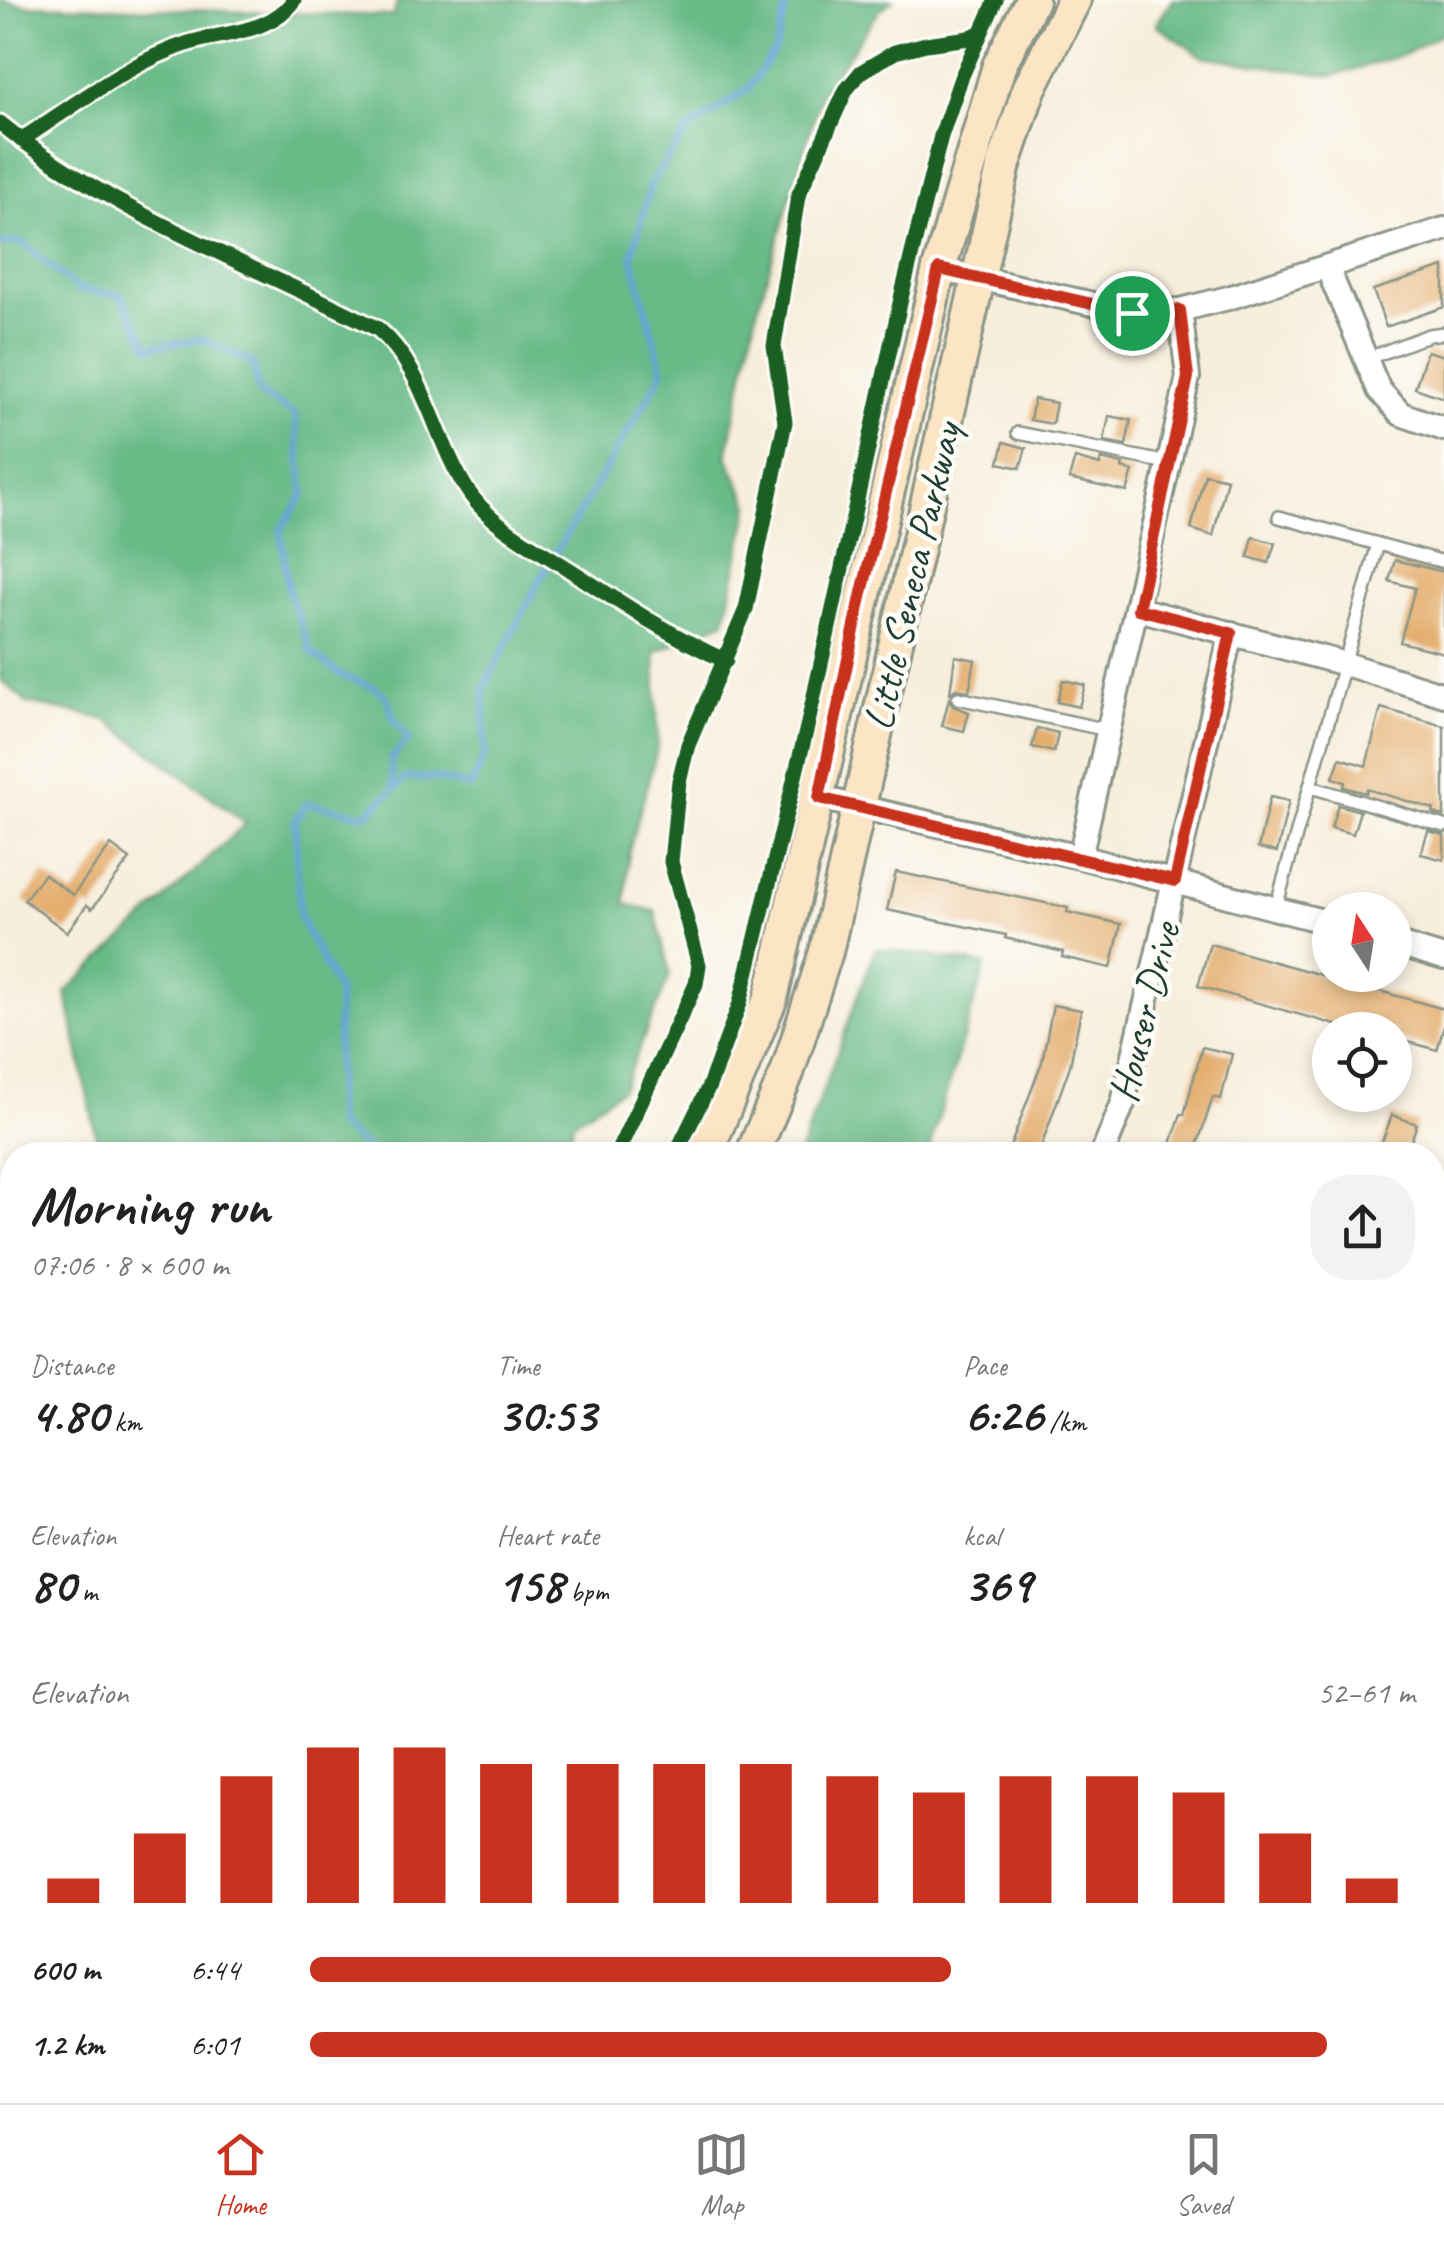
<!DOCTYPE html>
<meta charset="utf-8">
<style>
:root{--surface:#fff;--page:#f2f2f2;--text:#222;--muted:#767676;--line:#e0e0e0;--accent:#c8321e}
body{margin:0;font-family:Caveat,sans-serif;background:var(--page);color:var(--text);height:100vh;display:flex;flex-direction:column;font-size:38px;white-space:nowrap}
*{box-sizing:border-box;margin:0}
p{font-size:32px;color:var(--muted)}
.icon{flex:none;width:55px;height:55px;fill:none;stroke:currentColor;stroke-width:2;stroke-linecap:round;stroke-linejoin:round}
.map{position:relative;flex:1;overflow:hidden}
.details{position:absolute;left:0px;top:1142px;width:1445px;height:962px;display:flex;flex-direction:column;background:var(--surface);border-radius:40px 40px 0 0;box-shadow:0 5px 15px #0003}
.details>*{flex:none}
.needle{width:65px;rotate:348deg}
.fabs{position:absolute;left:1312px;top:892px;display:grid;gap:20px}
.fabs a{display:grid;place-items:center;width:100px;height:100px;border-radius:50%;background:var(--surface);box-shadow:0 5px 15px #0003;font-size:50px}
.pin{position:absolute;display:grid;place-items:center;width:85px;height:85px;color:#fff;margin:-42px;border:5px solid #fff;border-radius:50%;box-shadow:0 2px 10px #0007}
.round{display:grid;place-items:center;flex:none;width:105px;height:105px;border-radius:40px;background:var(--page)}
.headline{display:flex;align-items:center;justify-content:space-between;height:170px;padding:0 30px}
h1{font-size:55px;font-weight:700;line-height:75px}
.figures{display:grid;grid-template-columns:repeat(3,1fr);gap:15px;height:170px;padding:10px 30px}
.figures div{display:grid;align-content:center}
.figures b{font-size:50px;font-weight:700}
.figures small{font-size:28px;font-weight:400}
.figures p{font-size:28px}
.chart{height:280px;padding:20px 30px}
.chart p{display:flex;justify-content:space-between}
.chart svg{width:100%;height:180px;margin-top:10px;stroke:var(--accent);stroke-width:6}
ul{padding:0 30px;list-style:none;font-size:32px}
li{display:grid;grid-template-columns:160px 120px 1fr;align-items:center;height:75px}
li i{height:25px;border-radius:12px;background:var(--accent)}
.tab-bar{display:flex;justify-content:space-around;align-items:center;height:140px;border-top:2px solid var(--line);background:var(--surface);font-size:28px;color:var(--muted)}
.tab-bar a{display:grid;justify-items:center;gap:5px}
.tab-bar .selected{color:var(--accent)}
.map>svg:first-child{display:block}
.green{fill:#80da9f;stroke:#508c6a;stroke-width:2.5}
.forest{fill:#68ba86;stroke:#447c5d;stroke-width:2.5}
.lines{fill:none;stroke-linecap:round;stroke-linejoin:round}
.stream{stroke:#65a3d7;stroke-width:6}
.building{fill:#e4ae6e}
.lane-casing{stroke:#8b9688;stroke-width:16}
.street-casing{stroke:#8b9688;stroke-width:28}
.secondary-casing{stroke:#8b9688;stroke-width:38}
.primary-casing{stroke:#8b9688;stroke-width:40}
.lane{stroke:#fff;stroke-width:11}
.street{stroke:#fff;stroke-width:22}
.secondary{stroke:#fce5c4;stroke-width:32}
.primary{stroke:#f8bf6c;stroke-width:35}
.cycleway-casing{stroke:#fdfcf7;stroke-width:21}
.cycleway{stroke:#1b5e20;stroke-width:15}
.route-casing{stroke:#fff;stroke-width:20}
.route{stroke:#c8321e;stroke-width:12}
.labels{text-anchor:middle;stroke-width:9;stroke-linejoin:round;paint-order:stroke}
.street-label{font-size:42px;fill:#1f3d34;stroke:#fdfcf7}
</style>
<div class="map">
<svg width="1444" height="2103" viewBox="0 0 1444 2103">
<rect width="100%" height="100%" fill="#fdfcf7"/>
<filter id="ink" filterUnits="userSpaceOnUse"><feTurbulence type="fractalNoise" baseFrequency=".01" numOctaves="2"/><feDisplacementMap in="SourceGraphic" scale="20" xChannelSelector="R" yChannelSelector="G"/><feConvolveMatrix kernelMatrix="1 2 1 2 8 2 1 2 1" color-interpolation-filters="sRGB"/></filter>
<filter id="wash" filterUnits="userSpaceOnUse"><feTurbulence type="fractalNoise" baseFrequency=".0048" numOctaves="4" result="noise"/><feDisplacementMap in="SourceGraphic" scale="40" xChannelSelector="R" yChannelSelector="G"/><feGaussianBlur stdDeviation="2.25" result="paint"/><feColorMatrix in="noise" values="0 0 0 0 0 0 0 0 0 0 0 0 0 0 0 0 0 1.4 0 .05"/><feComposite in="paint" operator="in"/></filter>
<g filter="url(#wash)">
<rect width="100%" height="100%" fill="#f7eedc"/>
<g class="green">
<polygon points="12,1367 12,1407 0,1400 0,1377"/>
<polygon points="284,2093 461,2093 457,2103 285,2103"/>
</g>
<g class="forest">
<polygon points="0,0 26,5 394,16 397,0 893,0 880,10 821,94 757,310 727,456 750,505 725,621 655,652 658,746 629,851 625,904 655,911 670,975 622,1089 573,1122 569,1155 100,1155 66,992 246,823 105,719 27,703 0,679"/>
<polygon points="1172,0 1444,0 1444,32 1403,55 1332,76 1202,56 1156,25"/>
<polygon points="876,948 986,965 927,1155 799,1155"/>
<polygon points="1444,1911 1444,2103 635,2103 655,2092 1432,2092 1433,1915"/>
<polygon points="67,2092 86,2103 0,2103 0,2100 17,2093"/>
<polygon points="461,2093 461,2092 563,2093 541,2103 457,2103"/>
</g>
<g class="lines">
<g class="stream">
<polyline points="0,244 22,242 79,290 121,295 149,347 201,339 252,362 259,393 295,415 304,494 281,530 288,589 311,652 342,676 374,687 387,697 394,720 409,739 391,759 393,788"/>
<polyline points="375,1155 336,1124 338,992 300,918 295,820 307,803 366,815 406,778 433,778 471,787 485,754 484,688 540,579 663,372 632,256 651,183 687,131 748,89 776,48 788,0"/>
<polyline points="298,2092 302,2103"/>
<polyline points="939,2092 949,2103"/>
<polyline points="672,2103 679,2103"/>
<polyline points="728,2103 735,2092"/>
<polyline points="976,2103 989,2097 996,2103"/>
<polyline points="1415,2103 1444,2102"/>
</g>
</g>
<g id="blocks">
<g class="building">
<polygon points="1444,267 1444,307 1386,327 1373,290"/>
<polygon points="1427,351 1444,356 1444,398 1415,388"/>
<polygon points="1034,399 1056,403 1052,424 1030,420"/>
<polygon points="1109,416 1131,420 1126,445 1104,441"/>
<polygon points="1004,442 1026,448 1020,468 999,463"/>
<polygon points="1075,458 1100,465 1101,459 1123,464 1122,468 1133,471 1127,492 1069,479"/>
<polygon points="1205,474 1227,479 1213,536 1191,529"/>
<polygon points="1253,537 1275,543 1269,563 1248,557"/>
<polygon points="1395,560 1444,572 1444,653 1400,642 1415,588 1389,581"/>
<polygon points="955,656 975,660 969,691 956,689 950,693"/>
<polygon points="1063,680 1085,685 1079,707 1057,702"/>
<polygon points="949,699 953,706 969,712 964,731 942,726"/>
<polygon points="1381,708 1444,726 1444,816 1433,813 1434,809 1367,789 1366,793 1344,787 1345,782 1333,778 1340,758 1366,766"/>
<polygon points="1037,728 1058,733 1054,752 1032,747"/>
<polygon points="1270,797 1289,801 1277,852 1258,848"/>
<polygon points="1338,805 1360,811 1353,834 1331,828"/>
<polygon points="1428,831 1444,835 1444,860 1421,854"/>
<polygon points="111,845 130,859 92,909 87,905 67,932 24,900 44,874 73,895"/>
<polygon points="896,872 1041,902 1068,908 1067,912 1121,924 1111,968 1062,957 1063,952 1005,938 1006,935 887,910"/>
<polygon points="1210,944 1444,1009 1444,1026 1437,1050 1395,1038 1395,1030 1354,1030 1198,986"/>
<polygon points="1053,1005 1081,1010 1070,1066 1038,1155 1007,1155 1042,1062"/>
<polygon points="1202,1047 1232,1054 1221,1099 1213,1097 1194,1155 1167,1155 1181,1114 1184,1115"/>
<polygon points="1392,1115 1417,1124 1406,1155 1377,1155"/>
</g>
</g>
</g>
<g filter="url(#ink)">
<use href="#blocks" fill-opacity="0" stroke="#8b9688" stroke-width="2.5"/>
<g class="lines">
<g class="lane-casing">
<g id="lane">
<polyline points="1366,359 1429,335 1444,333"/>
<polyline points="1018,433 1168,463"/>
<polyline points="1279,517 1444,562"/>
<polyline points="958,698 1108,730"/>
<polyline points="1311,787 1444,826"/>
<polyline points="1276,907 1378,544"/>
</g>
</g>
<g class="street-casing">
<g id="street">
<polyline points="1327,267 1379,390 1401,414 1444,429"/>
<polyline points="939,269 1132,313 1180,310 1228,298 1444,229"/>
<polyline points="1138,609 1342,663 1444,695"/>
<polyline points="819,798 1080,857 1330,923"/>
<polyline points="1080,857 1188,377 1180,310"/>
<polyline points="1395,943 1444,958"/>
<polyline points="1102,1155 1123,1103 1231,633"/>
<polyline points="1432,1657 1444,1661"/>
</g>
</g>
<g class="secondary-casing">
<g id="secondary">
<polyline points="705,1155 771,998 939,269 999,66 1032,0"/>
<polyline points="752,1155 787,1073 826,952 1004,164 1029,89 1074,0"/>
<polyline points="1432,1409 1444,1380"/>
<polyline points="0,1735 12,1727"/>
<polyline points="0,1778 12,1768"/>
<polyline points="268,2092 269,2103"/>
<polyline points="588,2103 610,2092"/>
</g>
</g>
<g class="primary-casing">
<g id="primary">
<polyline points="0,1842 12,1859"/>
<polyline points="178,2092 183,2103"/>
</g>
</g>
<use href="#lane" class="lane"/>
<use href="#street" class="street"/>
<use href="#secondary" class="secondary"/>
<use href="#primary" class="primary"/>
<g class="cycleway-casing">
<g id="cycleway">
<path d="M0,123C111,213 252,264 378,329C425,369 434,438 466,488C488,524 533,546 567,568C619,602 669,635 726,661"/>
<path d="M21,140C74,106 129,62 189,43C225,32 271,33 294,0"/>
<polyline points="616,1155 696,984 699,965 671,862 679,781 688,745 746,609 785,422 774,346 798,196 846,90 861,72 895,52 926,44 969,38 981,32"/>
<polyline points="675,1155 709,1086 740,1003 808,723 902,294 941,136 961,78 996,0"/>
</g>
</g>
<use href="#cycleway" class="cycleway"/>
</g>
</g>
<g class="lines" filter="url(#ink)">
<g class="route-casing">
<polygon id="route" points="939,269 1132,313 1180,310 1188,377 1138,609 1231,633 1175,881 819,798 861,597"/>
</g>
<use href="#route" class="route"/>
</g>
<g class="labels">
<g class="street-label">
<text transform="translate(911 576) rotate(-77)" y="15">Little Seneca Parkway</text>
<text transform="translate(1143 1012) rotate(-76)" y="15">Houser Drive</text>
</g>
</g>
</svg>
<div class="fabs">
<a><svg class="needle" viewBox="-14 -14 28 28"><path d="M0-13l5 13h-10z" fill="#e53935"/><path d="M0 13l5-13h-10z" fill="#767676"/></svg></a>
<a><svg class="icon" aria-label="locate" viewBox="0 0 24 24"><circle cx="12" cy="12" r="6"/><path d="M12 2v4M12 18v4M2 12h4M18 12h4"/></svg></a>
</div>
<div class="pin" style="left:1132px;top:313px;background:#1e9e55"><svg class="icon" aria-label="arrive" viewBox="0 0 24 24"><path d="M6 21V4h12l-3 4 3 4H6"/></svg></div>
<section class="details">
<div class="headline"><div><h1>Morning run</h1><p>07:06 · 8 × 600 m</p></div><a class="round"><svg class="icon" aria-label="share" viewBox="0 0 24 24"><path d="M12 15V3M7 8l5-5 5 5M5 13v7h14v-7"/></svg></a></div>
<div class="figures">
<div><p>Distance</p><b>4.80<small> km</small></b></div>
<div><p>Time</p><b>30:53</b></div>
<div><p>Pace</p><b>6:26<small> /km</small></b></div>
</div>
<div class="figures">
<div><p>Elevation</p><b>80<small> m</small></b></div>
<div><p>Heart rate</p><b>158<small> bpm</small></b></div>
<div><p>kcal</p><b>369</b></div>
</div>
<div class="chart"><p><span>Elevation</span>52–61 m</p>
<svg viewBox="0 0 160 44" preserveAspectRatio="none"><path d="M5 44V38M15 44V27M25 44V13M35 44V6M45 44V6M55 44V10M65 44V10M75 44V10M85 44V10M95 44V13M105 44V17M115 44V13M125 44V13M135 44V17M145 44V27M155 44V38"/></svg>
</div>
<ul>
<li><b>600 m</b>6:44<i style="width:58%"></i></li>
<li><b>1.2 km</b>6:01<i style="width:92%"></i></li>
</ul>
</section>
</div>
<nav class="tab-bar">
<a class="selected"><svg class="icon" aria-label="home" viewBox="0 0 24 24"><path d="M3 11l9-7 9 7M6 9v11h12V9"/></svg>Home</a>
<a><svg class="icon" aria-label="map" viewBox="0 0 24 24"><path d="M3 6l6-2 6 2 6-2v14l-6 2-6-2-6 2zM9 4v14M15 6v14"/></svg>Map</a>
<a><svg class="icon" aria-label="saved" viewBox="0 0 24 24"><path d="M7 4h10v16l-5-4-5 4z"/></svg>Saved</a>
</nav>
